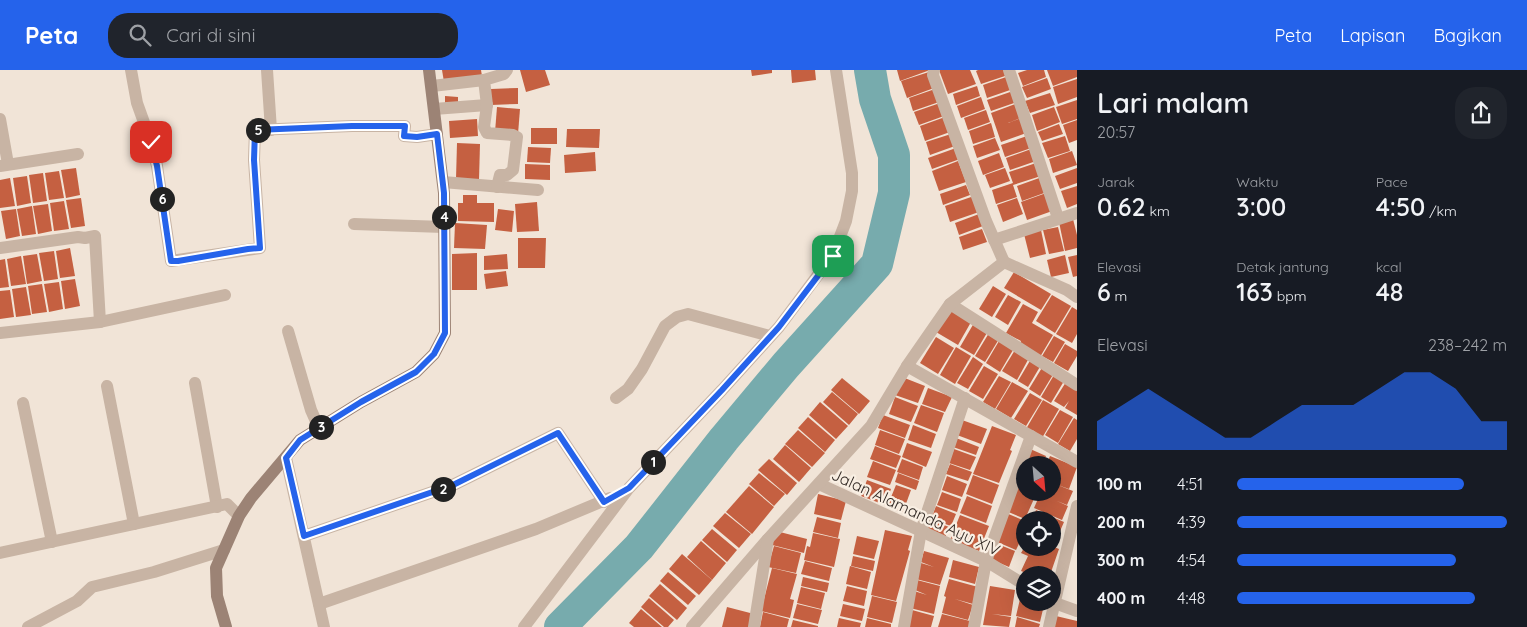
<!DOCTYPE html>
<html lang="id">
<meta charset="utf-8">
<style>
:root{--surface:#171b24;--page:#20242c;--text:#f1f3f6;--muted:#9ea1a6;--accent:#2563eb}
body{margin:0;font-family:Quicksand,sans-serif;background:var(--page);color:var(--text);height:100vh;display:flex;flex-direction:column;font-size:19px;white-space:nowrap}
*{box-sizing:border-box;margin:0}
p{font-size:16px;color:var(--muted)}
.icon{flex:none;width:28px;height:28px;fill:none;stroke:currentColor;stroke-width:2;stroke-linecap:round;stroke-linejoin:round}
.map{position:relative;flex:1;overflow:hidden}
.details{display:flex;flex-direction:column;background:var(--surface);width:450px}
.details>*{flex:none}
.needle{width:32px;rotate:154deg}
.tools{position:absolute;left:1016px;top:386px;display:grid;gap:10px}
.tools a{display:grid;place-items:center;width:45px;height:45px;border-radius:50%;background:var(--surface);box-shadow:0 5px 20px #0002;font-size:25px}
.pin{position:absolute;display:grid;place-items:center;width:42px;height:42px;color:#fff;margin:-21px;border-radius:10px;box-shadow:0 2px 8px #0006}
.km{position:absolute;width:25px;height:25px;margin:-12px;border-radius:50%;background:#222;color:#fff;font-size:14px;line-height:25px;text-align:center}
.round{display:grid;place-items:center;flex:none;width:52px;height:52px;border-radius:20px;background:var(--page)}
.head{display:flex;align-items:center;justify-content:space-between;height:85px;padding:0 20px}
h1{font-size:28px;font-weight:600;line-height:38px}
.stats{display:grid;grid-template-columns:repeat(3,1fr);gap:8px;height:85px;padding:5px 20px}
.stats div{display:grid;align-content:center}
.stats b{font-size:25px;font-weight:600}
.stats small{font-size:14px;font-weight:400}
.stats p{font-size:14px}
.chart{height:140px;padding:10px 20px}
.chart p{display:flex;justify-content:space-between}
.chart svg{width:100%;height:90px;margin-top:5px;fill:var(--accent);opacity:.7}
ul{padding:0 20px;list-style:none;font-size:16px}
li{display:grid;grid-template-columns:80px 60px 1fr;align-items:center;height:38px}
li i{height:12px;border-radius:6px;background:var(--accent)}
header{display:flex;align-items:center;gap:30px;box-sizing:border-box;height:70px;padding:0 25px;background:var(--accent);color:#fff}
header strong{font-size:24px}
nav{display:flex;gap:28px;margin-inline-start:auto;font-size:18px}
.search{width:350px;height:45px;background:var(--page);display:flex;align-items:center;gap:12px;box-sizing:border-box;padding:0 18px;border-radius:20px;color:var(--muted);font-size:19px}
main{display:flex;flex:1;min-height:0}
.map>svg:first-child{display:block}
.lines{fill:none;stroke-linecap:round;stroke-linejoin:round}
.river{stroke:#77abad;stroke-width:32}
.building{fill:#c56041}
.street{stroke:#c8b4a4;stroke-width:12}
.secondary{stroke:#9c8375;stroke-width:12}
.route-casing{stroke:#fff;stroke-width:10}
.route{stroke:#2563eb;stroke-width:6}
.labels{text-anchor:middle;stroke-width:4.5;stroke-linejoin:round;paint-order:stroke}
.street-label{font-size:16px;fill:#332a25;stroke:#f9efe3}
</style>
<header>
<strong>Peta</strong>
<div class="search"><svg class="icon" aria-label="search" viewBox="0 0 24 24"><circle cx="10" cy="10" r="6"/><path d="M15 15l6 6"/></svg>Cari di sini</div>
<nav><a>Peta</a><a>Lapisan</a><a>Bagikan</a></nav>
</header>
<main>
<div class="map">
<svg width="1077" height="557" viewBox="0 0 1077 557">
<rect width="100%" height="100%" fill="#f1e4d7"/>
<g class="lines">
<polyline class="river" points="560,557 639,477 724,369 786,295 877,194 894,123 894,85 875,29 870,0"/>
</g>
<g class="building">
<polygon points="442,0 481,0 482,6 444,12"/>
<polygon points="520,0 545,0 550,15 526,22"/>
<polygon points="751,0 772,0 772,3 752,6"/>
<polygon points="791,0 815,0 816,10 792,13"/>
<polygon points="897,0 930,0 900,11"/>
<polygon points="939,0 970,0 976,14 948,24"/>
<polygon points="978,0 1006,0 1008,5 981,14 976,1"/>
<polygon points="1027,0 1044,0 1046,7 1023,16 1018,3"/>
<polygon points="1047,0 1077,0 1077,7 1053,16"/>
<polygon points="929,2 934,18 907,28 901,11"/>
<polygon points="1009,6 1013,19 987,28 983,15"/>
<polygon points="1047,8 1051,19 1027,28 1022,17"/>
<polygon points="1077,9 1077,27 1058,34 1053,17"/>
<polygon points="977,16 980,26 956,35 953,24"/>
<polygon points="518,18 518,34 491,35 491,19"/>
<polygon points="935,19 939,32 913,41 909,28"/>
<polygon points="1013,21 1017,32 991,41 987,30"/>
<polygon points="1050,23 1055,35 1030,43 1025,31"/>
<polygon points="445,26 458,27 458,35 445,35"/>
<polygon points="981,27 985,39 961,48 957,36"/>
<polygon points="1077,30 1077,49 1062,54 1056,37"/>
<polygon points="940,33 944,46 919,55 914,42"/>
<polygon points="1018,33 1023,47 1008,53 1024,47 1029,62 1001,72 991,43"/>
<polygon points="497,37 520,39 518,64 495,62"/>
<polygon points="1054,37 1060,52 1037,61 1032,45"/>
<polygon points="986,40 990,52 968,60 964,48"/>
<polygon points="945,47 950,62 925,71 920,56"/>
<polygon points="477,49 478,66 450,68 449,51"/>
<polygon points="1077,50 1077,70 1069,73 1063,55"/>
<polygon points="991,53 995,67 973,74 969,61"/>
<polygon points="1059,54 1063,64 1042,71 1038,62"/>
<rect x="531" y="58" width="26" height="16"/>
<polygon points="567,59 600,59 599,78 566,77"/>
<polygon points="951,64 955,76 930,85 926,72"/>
<polygon points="1030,65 1034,77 1005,87 1001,75"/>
<polygon points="1065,66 1070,81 1048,88 1042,73"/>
<polygon points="995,68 1000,80 977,88 973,76"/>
<polygon points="457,73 480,74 479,110 456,109"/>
<polygon points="528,77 551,78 550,93 527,92"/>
<polygon points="956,78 960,89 932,99 928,88"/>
<polygon points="1034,78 1039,90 1010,100 1006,88"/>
<polygon points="1072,81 1077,95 1053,103 1049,89"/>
<polygon points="595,82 596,101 565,103 564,85"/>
<polygon points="999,83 1004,97 983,105 978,91"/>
<polygon points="958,91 966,112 939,121 932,101"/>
<polygon points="1039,92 1044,105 1013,115 1017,127 996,134 992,120 1013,113 1009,102"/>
<polygon points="525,94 550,95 550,110 525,109"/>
<polygon points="76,98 80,125 66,128 61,100"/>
<polygon points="1005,98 1010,111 990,118 985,105"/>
<polygon points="1077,98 1077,113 1060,119 1055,106"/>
<polygon points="59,101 64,128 49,130 45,103"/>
<polygon points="43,103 47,131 33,133 29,105"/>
<polygon points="27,106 31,133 17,136 13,108"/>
<polygon points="1042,107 1047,122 1022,131 1017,116"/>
<polygon points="10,108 15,136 0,138 0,110"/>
<polygon points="966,115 970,125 943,135 940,124"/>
<polygon points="1077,116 1077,134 1067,138 1061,121"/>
<polygon points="1049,122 1055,140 1027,150 1021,132"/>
<polygon points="463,125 477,125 477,133 494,133 494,152 458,151 458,133 463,133"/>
<polygon points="974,126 979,142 950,152 945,136"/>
<polygon points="81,128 85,156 71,158 66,130"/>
<polygon points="1017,128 1023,144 1003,152 997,135"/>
<polygon points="64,131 69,159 54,161 50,133"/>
<polygon points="537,132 539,161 517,162 515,134"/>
<polygon points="48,134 52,161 38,164 33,136"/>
<polygon points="32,136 36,164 22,166 17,139"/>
<polygon points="16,139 20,166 6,169 1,141"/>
<polygon points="498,139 514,141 512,162 495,160"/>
<polygon points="979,144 983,156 959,165 955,153"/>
<polygon points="1073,149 1077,165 1077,178 1065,181 1059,152"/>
<polygon points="455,153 487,155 485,179 454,178"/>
<polygon points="1058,157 1064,181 1049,184 1043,160"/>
<polygon points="982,159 987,172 963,180 959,167"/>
<polygon points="1041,160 1046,184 1030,188 1024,164"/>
<polygon points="518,168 546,168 545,198 518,198"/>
<polygon points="70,178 75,206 60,208 56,181"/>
<polygon points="54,181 58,209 44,211 39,183"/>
<polygon points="477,183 477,220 452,220 452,184"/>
<polygon points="37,184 42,211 27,214 23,186"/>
<polygon points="507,184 508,199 484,200 484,186"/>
<polygon points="1065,185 1069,203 1051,207 1047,190"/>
<polygon points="1077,185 1077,206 1073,207 1068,187"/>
<polygon points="21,186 26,214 11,216 7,189"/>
<polygon points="5,189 9,217 0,218 0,190"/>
<polygon points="506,201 508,216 486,219 484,204"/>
<polygon points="1014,202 1051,224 1041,240 1004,218"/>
<polygon points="75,209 80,236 65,239 61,211"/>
<polygon points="59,212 63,239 49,242 44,214"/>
<polygon points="42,214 47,242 32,244 28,216"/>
<polygon points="993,216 1006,224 992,247 979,239"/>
<polygon points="26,217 31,245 16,247 12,219"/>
<polygon points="10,220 14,247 0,249 0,221"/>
<polygon points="1008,225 1021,232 1008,255 995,247"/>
<polygon points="1052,225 1071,236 1055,263 1036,251"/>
<polygon points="1023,234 1038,242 1032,253 1053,265 1040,287 1020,274 1021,271 1006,263"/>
<polygon points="1072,237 1077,240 1077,264 1072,273 1056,264"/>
<polygon points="950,239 971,252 958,275 936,262"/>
<polygon points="974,253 988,261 974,285 960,277"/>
<polygon points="989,263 999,269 985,292 975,286"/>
<polygon points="1054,266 1065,272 1053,292 1042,286"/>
<polygon points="936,267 954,278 938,304 920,293"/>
<polygon points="999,271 1013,280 1000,302 986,293"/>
<polygon points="1065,274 1077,281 1077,286 1068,301 1054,293"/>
<polygon points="956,277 971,286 955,314 940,305"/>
<polygon points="1015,280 1029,288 1017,310 1002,301"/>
<polygon points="973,287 983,294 968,319 957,313"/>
<polygon points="1031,289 1041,295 1028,317 1018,311"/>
<polygon points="984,296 998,304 983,329 969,321"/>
<polygon points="1043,296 1054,303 1040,326 1029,319"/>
<polygon points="1054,305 1064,311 1051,333 1041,327"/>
<polygon points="999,306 1011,312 995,339 983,332"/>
<polygon points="902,307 925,316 918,333 895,325"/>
<polygon points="842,308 870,331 859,344 831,320"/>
<polygon points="1012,312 1028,321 1011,348 996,339"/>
<polygon points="1066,312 1077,318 1077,345 1065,338 1069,331 1064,337 1054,331"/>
<polygon points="928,318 952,327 945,342 922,334"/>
<polygon points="832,322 858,344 849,355 823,332"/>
<polygon points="1030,323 1042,330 1026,356 1014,349"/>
<polygon points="895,327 918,336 911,352 889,344"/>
<polygon points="1043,330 1059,339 1042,368 1026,359"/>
<polygon points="820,332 848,356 836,369 809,345"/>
<polygon points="921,335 944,343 937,362 914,353"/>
<polygon points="1060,340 1073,347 1058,373 1045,365"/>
<polygon points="883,345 910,355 905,368 878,358"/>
<polygon points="808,347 835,370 825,382 798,358"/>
<polygon points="1074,348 1077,350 1077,369 1070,381 1058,374"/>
<polygon points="962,350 987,359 981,374 957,365"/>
<polygon points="913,355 936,364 931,378 908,370"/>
<polygon points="992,356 1016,365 1010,380 1012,381 999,413 973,404"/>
<polygon points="798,360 825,383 812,397 785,374"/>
<polygon points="880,360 905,369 899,384 875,375"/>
<polygon points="956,368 979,377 976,385 953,377"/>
<polygon points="907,373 932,382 926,397 902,387"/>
<polygon points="785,375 811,398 799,412 773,389"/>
<polygon points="875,376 901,386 896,398 870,389"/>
<polygon points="1028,378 1046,386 1043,395 1025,395"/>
<polygon points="954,379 976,387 970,400 949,393"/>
<polygon points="1050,386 1077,397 1069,419 1055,414 1073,421 1067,435 1057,431 1068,436 1062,450 1034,438 1041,422 1052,422 1052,395 1046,395"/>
<polygon points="769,389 797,413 787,425 758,400"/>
<polygon points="902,389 923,397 919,410 897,402"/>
<polygon points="873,391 896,400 890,415 867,407"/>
<polygon points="950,394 972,402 968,411 946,404"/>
<polygon points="759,403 785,424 774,436 749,414"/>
<polygon points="898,403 919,411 916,420 895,412"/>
<polygon points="973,405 999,415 992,434 966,424"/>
<polygon points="947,406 967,414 962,427 942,420"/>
<polygon points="867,410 891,419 885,435 861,426"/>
<polygon points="1018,412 1025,415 1025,422 1037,422 1025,449 1006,441"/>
<polygon points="896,415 911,420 903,442 887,437"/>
<polygon points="749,416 774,437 752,464 726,442"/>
<polygon points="942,422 961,429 957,442 937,435"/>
<polygon points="818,424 846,431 841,450 814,444"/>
<polygon points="967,426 992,436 986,453 960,443"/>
<polygon points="936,436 956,444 951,456 931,449"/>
<polygon points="1036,440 1064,452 1054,475 1052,475 1052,450 1032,450"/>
<polygon points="725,443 751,464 739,478 713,456"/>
<polygon points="1006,443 1025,451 1025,461 1016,480 995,471"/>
<polygon points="960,445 989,456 979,481 950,470"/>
<polygon points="817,447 841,453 838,468 813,462"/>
<polygon points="931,450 949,457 945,468 927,461"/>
<polygon points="712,459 737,480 727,492 702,470"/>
<polygon points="885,460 912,466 908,480 910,481 896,531 871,525"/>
<polygon points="776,461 807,469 804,483 772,475"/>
<polygon points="813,463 840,469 834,497 804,490 807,476 810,477"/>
<polygon points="857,466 879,471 874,489 853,484"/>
<polygon points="701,471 726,493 712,510 687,487"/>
<polygon points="995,473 1015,481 1009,497 988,488"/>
<polygon points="774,476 801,483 796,503 768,497"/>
<polygon points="1052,476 1059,479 1050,505 1031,505 1021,501 1028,486 1021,483 1024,478"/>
<polygon points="924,481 949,488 940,515 916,509 921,493 934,497 921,492"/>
<polygon points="682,484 712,510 699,525 669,499"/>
<polygon points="853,486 875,491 873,501 851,496"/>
<polygon points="953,490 979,497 975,514 949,507"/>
<polygon points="805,491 832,498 829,511 801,504"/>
<polygon points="850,496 871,502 867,519 846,514"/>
<polygon points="772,498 797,504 790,529 794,530 790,548 761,541"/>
<polygon points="668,502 696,526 688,535 660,511"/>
<polygon points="803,507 829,513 827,522 801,516"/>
<polygon points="949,509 978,517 973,534 955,529 973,535 968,550 942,543 946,527 944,526"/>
<polygon points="917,510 940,516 934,544 910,538 914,521 927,525 915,520"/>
<polygon points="660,514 687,538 677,550 649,526"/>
<polygon points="847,516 867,521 864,536 843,531"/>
<polygon points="990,516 1015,520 1011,546 992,544 1011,547 1009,557 983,555"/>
<polygon points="801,517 825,523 821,539 797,533"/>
<polygon points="872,526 897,532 892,553 867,547"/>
<polygon points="649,528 674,550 668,557 664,557 641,537"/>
<polygon points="1020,529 1025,530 1025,532 1044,535 1040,552 1016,546"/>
<polygon points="797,534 822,540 818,554 793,548"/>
<polygon points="843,534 865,539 862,551 840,546"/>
<polygon points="727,537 754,544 751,557 722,557"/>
<polygon points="641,539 662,557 634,557 629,553"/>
<polygon points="912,540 934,546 931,557 908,557"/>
<polygon points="763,542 789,549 787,557 760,557"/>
<polygon points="942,544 970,551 969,557 938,557"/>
<polygon points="1056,546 1077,551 1077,557 1053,557"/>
<polygon points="1017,547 1040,554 1039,557 1015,557"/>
<polygon points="839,548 861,553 860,557 837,557"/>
<polygon points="867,548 891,554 891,557 865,557"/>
<polygon points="793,550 818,556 818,557 791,557"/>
</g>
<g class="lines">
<g class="street">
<polyline points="131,0 137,33 151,72 157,96 171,191 260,178 254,90 255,60 352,56 405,56 404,66 417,67 437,64"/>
<polyline points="267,0 271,60"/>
<polyline points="1009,0 1058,148"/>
<polyline points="432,16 484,10"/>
<polyline points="434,39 487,35"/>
<polyline points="0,49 8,94"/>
<polyline points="0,96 78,84"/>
<polyline points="443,112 538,120"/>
<polyline points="497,117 500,105 507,105 513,100 517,67 513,65 487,63 484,57 487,35 484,10 504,4 507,0"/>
<polyline points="354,154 444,157"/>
<polyline points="994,170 1077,143"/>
<polyline points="0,178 78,167 85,168 95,166 100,252"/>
<polyline points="1004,192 1067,220 1077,227"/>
<polyline points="950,234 1077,315"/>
<polyline points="288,261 311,340 319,358"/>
<polyline points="0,263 100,252 225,225"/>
<polyline points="907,296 1077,392"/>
<polyline points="195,313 217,437"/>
<polyline points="107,316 134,454"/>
<polyline points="616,328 628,319 642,299 665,256 677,247 688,244 770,266"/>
<polyline points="23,333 52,472"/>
<polyline points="286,388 324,557"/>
<polyline points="819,414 986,491 1025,515"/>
<polyline points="304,466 453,415 558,363 604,432"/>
<polyline points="0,483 227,434 239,446"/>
<polyline points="1052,532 1077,541"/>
<polyline points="319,534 536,459 610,428"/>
<polyline points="28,557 77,531 92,517 154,502 224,480"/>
<polyline points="524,557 629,418 722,320 779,257 833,185 846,151 852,121 852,103 836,0"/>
<polyline points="692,557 768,469 871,356 907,296 950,234 1004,192 986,151 933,5 934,0"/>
<polyline points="754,557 768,469"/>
<polyline points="904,557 921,461 965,328"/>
<polyline points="974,557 986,491 1031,366"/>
<polyline points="1049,557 1077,436"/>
</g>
<polyline class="secondary" points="226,557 217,526 216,498 239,446 251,428 300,370 361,332 416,302 434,284 445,263 444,123 429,0"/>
</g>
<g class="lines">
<g class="route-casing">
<polyline id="route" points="151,72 157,96 171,191 178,191 248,179 260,178 254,90 255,60 352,56 405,56 404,66 417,67 437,64 444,123 445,263 434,284 416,302 361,332 300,370 286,388 304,466 453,415 558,363 604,432 629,418 722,320 779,257 833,186"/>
</g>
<use href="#route" class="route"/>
</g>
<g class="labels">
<g class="street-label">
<text transform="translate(916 442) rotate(25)" y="6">Jalan Alamanda Ayu XIV</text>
</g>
</g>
</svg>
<div class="tools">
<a><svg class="needle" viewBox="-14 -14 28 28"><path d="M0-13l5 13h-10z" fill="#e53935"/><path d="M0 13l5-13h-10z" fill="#9ea1a6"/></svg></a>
<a><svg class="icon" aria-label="locate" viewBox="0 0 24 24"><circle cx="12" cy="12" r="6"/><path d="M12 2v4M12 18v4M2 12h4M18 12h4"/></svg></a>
<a><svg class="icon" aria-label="layers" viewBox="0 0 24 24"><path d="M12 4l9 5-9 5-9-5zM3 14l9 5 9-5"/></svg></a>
</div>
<div class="pin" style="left:833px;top:186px;background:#1e9e55"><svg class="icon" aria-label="arrive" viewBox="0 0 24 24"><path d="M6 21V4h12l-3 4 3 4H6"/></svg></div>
<div class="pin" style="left:151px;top:72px;background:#d93025"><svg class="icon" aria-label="check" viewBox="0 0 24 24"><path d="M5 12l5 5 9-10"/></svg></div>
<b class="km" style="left:653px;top:392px">1</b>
<b class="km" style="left:443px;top:419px">2</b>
<b class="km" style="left:321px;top:357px">3</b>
<b class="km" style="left:444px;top:147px">4</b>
<b class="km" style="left:258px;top:60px">5</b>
<b class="km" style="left:162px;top:129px">6</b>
</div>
<section class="details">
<div class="head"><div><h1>Lari malam</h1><p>20:57</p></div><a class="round"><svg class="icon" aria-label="share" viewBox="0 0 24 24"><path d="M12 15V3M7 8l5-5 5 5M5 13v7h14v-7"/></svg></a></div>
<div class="stats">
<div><p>Jarak</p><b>0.62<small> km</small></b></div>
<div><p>Waktu</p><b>3:00</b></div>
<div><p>Pace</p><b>4:50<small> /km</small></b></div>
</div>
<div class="stats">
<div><p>Elevasi</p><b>6<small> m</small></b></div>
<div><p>Detak jantung</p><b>163<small> bpm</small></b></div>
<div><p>kcal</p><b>48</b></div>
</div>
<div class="chart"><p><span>Elevasi</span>238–242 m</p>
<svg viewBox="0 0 160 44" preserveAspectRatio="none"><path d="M0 44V30L10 22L20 14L30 22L40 30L50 38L60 38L70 30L80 22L90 22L100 22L110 14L120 6L130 6L140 14L150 30L160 30V44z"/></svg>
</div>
<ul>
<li><b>100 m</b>4:51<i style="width:84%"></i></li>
<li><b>200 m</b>4:39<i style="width:100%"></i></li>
<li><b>300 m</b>4:54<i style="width:81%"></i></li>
<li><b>400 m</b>4:48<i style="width:88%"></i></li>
</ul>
</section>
</main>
